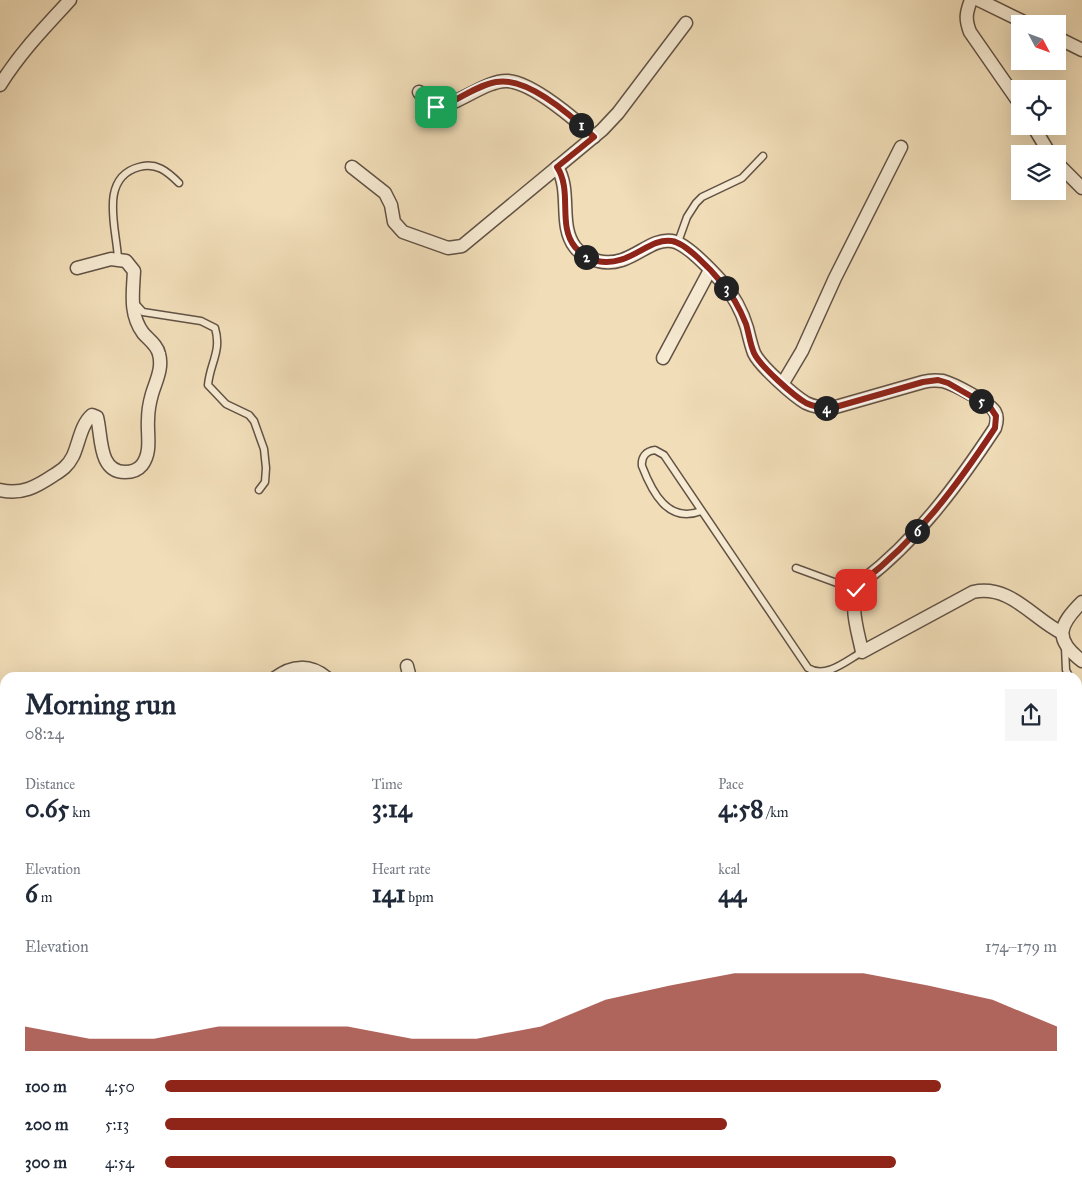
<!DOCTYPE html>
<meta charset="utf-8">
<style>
:root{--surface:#fff;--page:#f6f6f7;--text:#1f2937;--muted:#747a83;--accent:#8f2418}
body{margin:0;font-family:"IM FELL Great Primer",serif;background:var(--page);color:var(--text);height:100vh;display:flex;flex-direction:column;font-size:19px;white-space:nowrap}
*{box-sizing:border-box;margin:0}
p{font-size:16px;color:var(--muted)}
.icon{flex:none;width:28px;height:28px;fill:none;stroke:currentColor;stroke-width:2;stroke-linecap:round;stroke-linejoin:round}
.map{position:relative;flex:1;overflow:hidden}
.sheet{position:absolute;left:0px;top:672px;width:1082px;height:518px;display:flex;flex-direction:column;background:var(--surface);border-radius:15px 15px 0 0;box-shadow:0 5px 20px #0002}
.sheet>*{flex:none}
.needle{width:32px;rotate:131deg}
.buttons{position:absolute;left:1011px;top:15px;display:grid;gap:10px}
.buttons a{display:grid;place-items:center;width:55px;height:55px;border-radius:0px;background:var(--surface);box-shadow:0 5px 20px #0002;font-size:25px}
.pin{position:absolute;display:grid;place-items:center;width:42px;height:42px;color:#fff;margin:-21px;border-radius:10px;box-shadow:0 2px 8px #0006}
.km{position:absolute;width:25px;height:25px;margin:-12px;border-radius:50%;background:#222;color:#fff;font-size:14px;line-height:25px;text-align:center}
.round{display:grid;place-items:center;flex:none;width:52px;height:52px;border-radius:0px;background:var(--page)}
.overview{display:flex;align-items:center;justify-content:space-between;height:85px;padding:0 25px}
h1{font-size:28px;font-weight:700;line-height:38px}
.stats{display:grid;grid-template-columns:repeat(3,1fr);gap:8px;height:85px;padding:5px 25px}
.stats div{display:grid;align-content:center}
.stats b{font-size:25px;font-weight:700}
.stats small{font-size:14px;font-weight:400}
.stats p{font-size:14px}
.chart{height:140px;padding:10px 25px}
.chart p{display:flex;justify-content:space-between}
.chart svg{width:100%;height:90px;margin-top:5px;fill:var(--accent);opacity:.7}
ul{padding:0 25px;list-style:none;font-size:16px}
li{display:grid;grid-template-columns:80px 60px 1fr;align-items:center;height:38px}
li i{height:12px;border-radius:6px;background:var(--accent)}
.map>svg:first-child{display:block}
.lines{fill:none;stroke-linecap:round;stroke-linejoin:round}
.lane-casing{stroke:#625245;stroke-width:9}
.street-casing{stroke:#625245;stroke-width:15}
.secondary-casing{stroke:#32231e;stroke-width:20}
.lane{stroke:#f6ead2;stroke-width:6}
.street{stroke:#f6ead2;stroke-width:12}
.secondary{stroke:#f6ead2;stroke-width:18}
.route-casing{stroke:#fff;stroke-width:10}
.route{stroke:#8f2418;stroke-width:6}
</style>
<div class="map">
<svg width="1082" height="1190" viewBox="0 0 1082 1190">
<rect width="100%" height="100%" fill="#f1deb9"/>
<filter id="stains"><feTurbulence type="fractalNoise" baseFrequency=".004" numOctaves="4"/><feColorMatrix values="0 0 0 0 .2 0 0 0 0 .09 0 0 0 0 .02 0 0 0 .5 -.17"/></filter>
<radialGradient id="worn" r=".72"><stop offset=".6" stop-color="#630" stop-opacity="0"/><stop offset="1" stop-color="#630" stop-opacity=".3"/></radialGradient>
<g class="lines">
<g class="lane-casing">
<g id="lane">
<polyline points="678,242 687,217 696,203 702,197 742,178 763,156"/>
<path d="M118,259C117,230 98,178 139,167C156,162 167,171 179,183"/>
<path d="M134,302L143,312L201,321L215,328C222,351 210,363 208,385L226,404L249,415L254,421L264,449L266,468L265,482L259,490"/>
<path d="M701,511C668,524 652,492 642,466C641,457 646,451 655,450L664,455L808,668C826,679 846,661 862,652"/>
<polyline points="796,568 856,590"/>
<polyline points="1065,647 1066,670 1070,678"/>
<polyline points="1078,697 1082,708"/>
<polyline points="0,822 5,821"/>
<polyline points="0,1027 4,1034"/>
</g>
</g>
<g class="street-casing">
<g id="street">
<path d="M971,0C966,13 965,19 970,32L1020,104"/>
<polyline points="979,0 1028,24"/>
<polyline points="1058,38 1082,50"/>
<path d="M0,85C20,53 44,28 70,0"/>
<path d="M419,92C423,97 427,104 433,106C449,112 485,79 508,81C533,83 576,120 594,137"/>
<polyline points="1033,126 1050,154"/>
<polyline points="1058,164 1082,188"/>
<polyline points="352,167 385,193 391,205 394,222 403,232 448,248 462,246 602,130 618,113 686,23"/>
<path d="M557,167C572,191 558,225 575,247C581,255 589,258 598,261C630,269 648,237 672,241C686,243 712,271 722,282C733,295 742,311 747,328C749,336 751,345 754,353C760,366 794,396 806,403C814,407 823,408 832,408L923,382C930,380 936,380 943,381C954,384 990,403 995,412C998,417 997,422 995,428C958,484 917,540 863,581C846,601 858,630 862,652L973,592C1010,584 1032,618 1062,633"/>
<polyline points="663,358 710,270"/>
<polyline points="783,383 802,351 835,278 901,147"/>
<path d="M0,490C22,495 36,487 54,475C62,470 68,466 73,456C79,443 81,424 92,415L97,417C102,436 98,472 125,472C132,472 138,470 142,465C152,452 147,435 148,420C148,413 150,401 152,394C156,381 163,368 159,354C157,345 149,340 143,333C129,314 133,292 134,271L126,261L111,259L77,268"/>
<path d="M1082,602C1059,625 1053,639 1082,661"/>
<polyline points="407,666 410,678"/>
<path d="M275,678C292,665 310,664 327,678"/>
<polyline points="423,1185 425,1190"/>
<polyline points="155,1190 159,1185"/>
<polyline points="223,1190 223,1185"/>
<polyline points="412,1190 413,1185"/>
</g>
</g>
<g class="secondary-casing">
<g id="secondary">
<polyline points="0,795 5,794"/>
<polyline points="1078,1104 1082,1100"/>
<polyline points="956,1185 958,1190"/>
<polyline points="1046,1190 1047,1185"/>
</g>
</g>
<use href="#lane" class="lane"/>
<use href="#street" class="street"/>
<use href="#secondary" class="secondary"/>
</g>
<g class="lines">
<g class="route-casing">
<path id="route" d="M436,107L444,106C460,98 479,85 496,82C527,76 573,117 594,137L557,167C573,191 557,225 575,247C581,254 588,259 597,261C630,268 648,237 672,241C686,243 712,271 721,282C732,294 740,309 746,324C749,334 750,344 754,353C760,366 794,396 806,403C814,407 823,408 832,408L923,382L938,380L948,383L990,407L996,416L995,428C958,484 917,540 862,582L856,590"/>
</g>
<use href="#route" class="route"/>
</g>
<rect width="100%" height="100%" filter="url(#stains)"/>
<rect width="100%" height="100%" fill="url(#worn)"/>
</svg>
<div class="buttons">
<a><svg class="needle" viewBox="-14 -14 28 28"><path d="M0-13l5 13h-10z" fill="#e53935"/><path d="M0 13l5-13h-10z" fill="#747a83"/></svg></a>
<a><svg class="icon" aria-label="locate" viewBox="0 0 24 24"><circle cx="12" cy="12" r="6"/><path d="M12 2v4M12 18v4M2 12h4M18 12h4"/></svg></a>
<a><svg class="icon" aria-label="layers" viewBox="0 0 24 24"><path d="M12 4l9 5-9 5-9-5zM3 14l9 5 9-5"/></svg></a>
</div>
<div class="pin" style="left:436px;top:107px;background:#1e9e55"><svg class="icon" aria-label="arrive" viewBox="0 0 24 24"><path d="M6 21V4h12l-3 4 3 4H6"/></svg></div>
<div class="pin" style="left:856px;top:590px;background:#d93025"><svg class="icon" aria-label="check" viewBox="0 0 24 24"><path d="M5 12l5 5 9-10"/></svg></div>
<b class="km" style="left:581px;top:125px">1</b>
<b class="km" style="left:586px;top:257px">2</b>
<b class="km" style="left:726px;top:288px">3</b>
<b class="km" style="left:826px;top:408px">4</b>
<b class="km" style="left:981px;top:401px">5</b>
<b class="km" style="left:917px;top:531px">6</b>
<section class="sheet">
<div class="overview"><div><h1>Morning run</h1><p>08:24</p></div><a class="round"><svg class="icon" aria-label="share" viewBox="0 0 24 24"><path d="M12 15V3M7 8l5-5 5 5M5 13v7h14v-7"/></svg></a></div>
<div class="stats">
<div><p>Distance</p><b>0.65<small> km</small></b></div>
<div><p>Time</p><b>3:14</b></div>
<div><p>Pace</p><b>4:58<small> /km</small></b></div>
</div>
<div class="stats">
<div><p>Elevation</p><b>6<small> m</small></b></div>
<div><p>Heart rate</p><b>141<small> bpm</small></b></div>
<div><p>kcal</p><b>44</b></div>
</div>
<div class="chart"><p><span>Elevation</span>174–179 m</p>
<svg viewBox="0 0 160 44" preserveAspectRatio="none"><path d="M0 44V32L10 38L20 38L30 32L40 32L50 32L60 38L70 38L80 32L90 19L100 12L110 6L120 6L130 6L140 12L150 19L160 32V44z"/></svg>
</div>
<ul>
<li><b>100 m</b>4:50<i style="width:87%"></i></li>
<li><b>200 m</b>5:13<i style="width:63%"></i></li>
<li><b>300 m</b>4:54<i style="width:82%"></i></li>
</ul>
</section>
</div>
